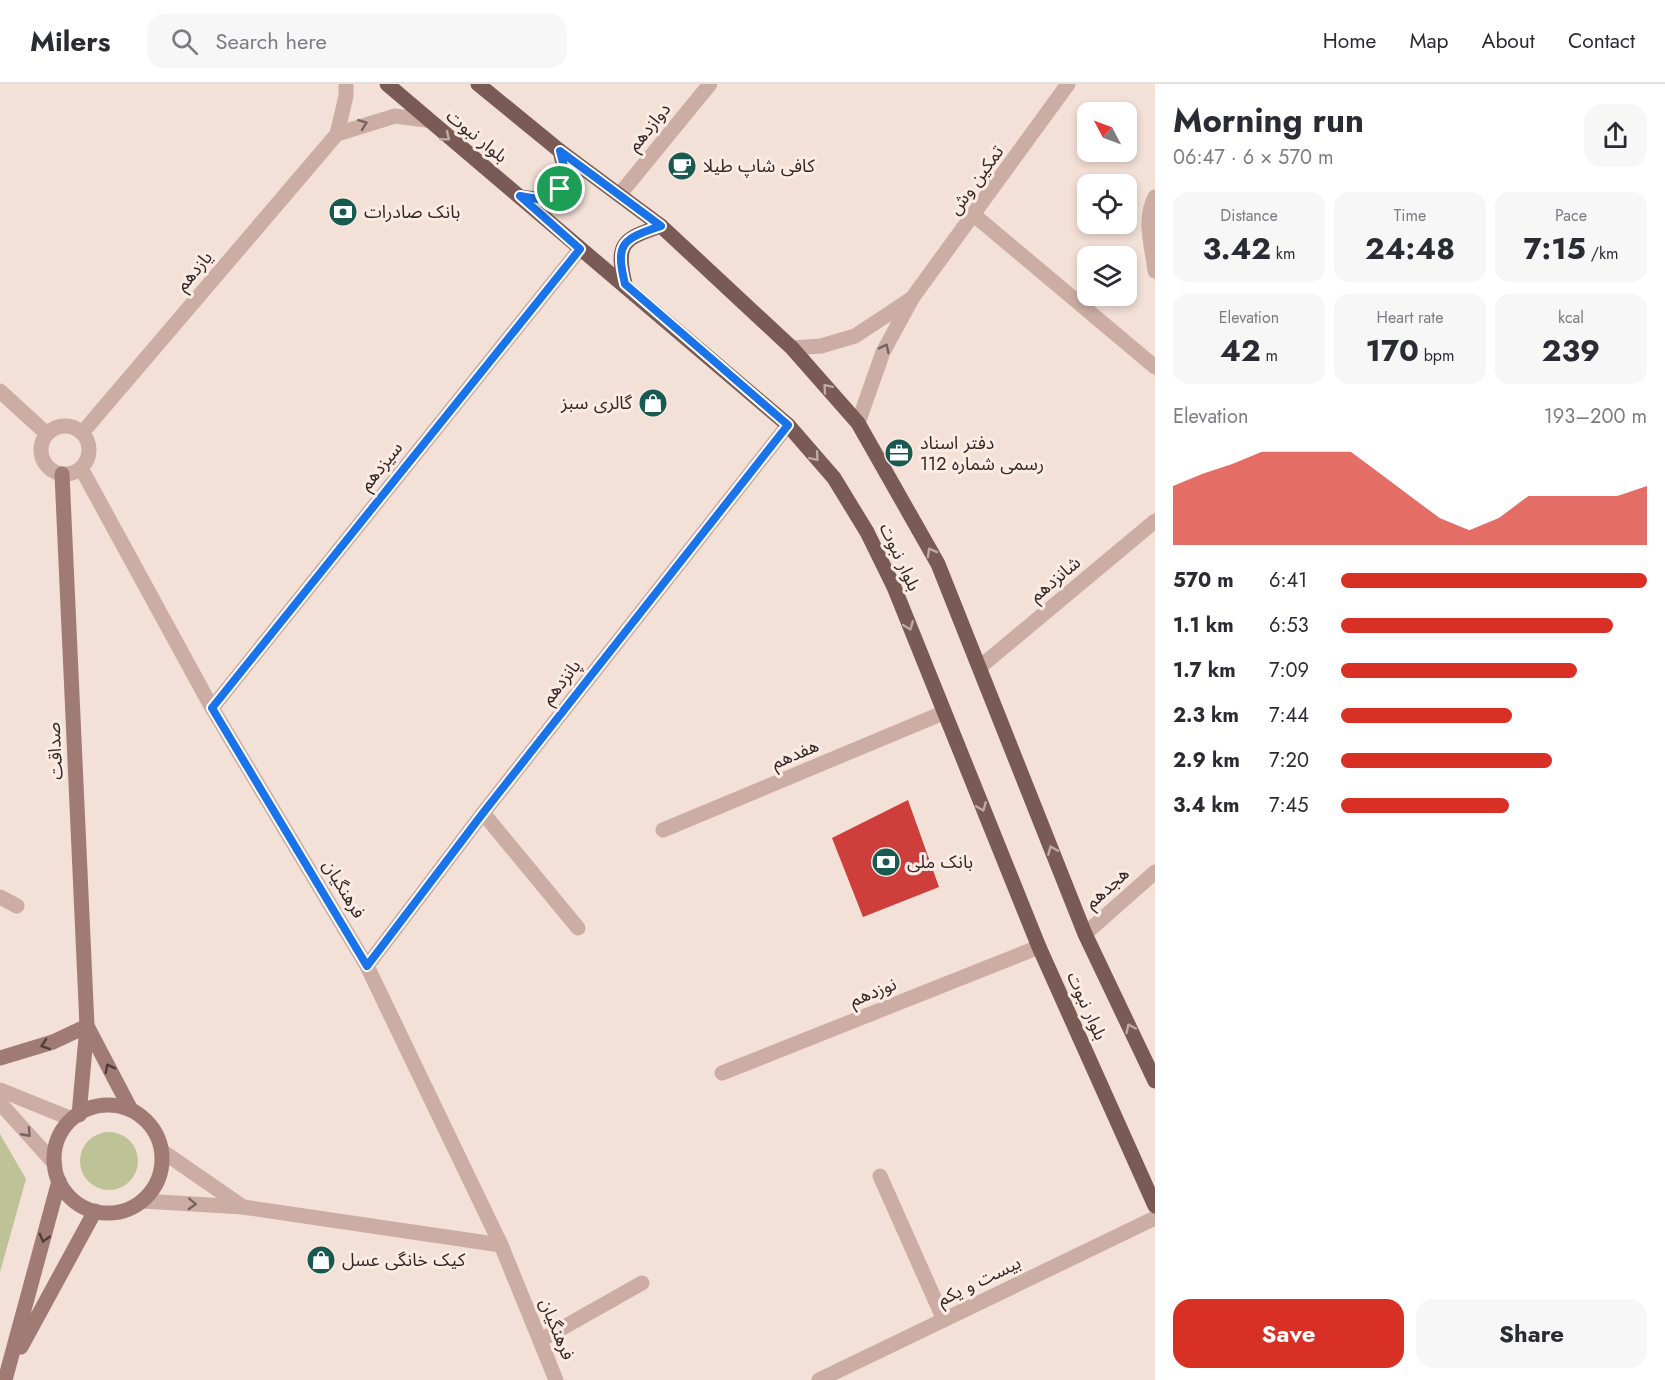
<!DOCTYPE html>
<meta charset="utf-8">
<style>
:root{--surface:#fff;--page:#f7f7f7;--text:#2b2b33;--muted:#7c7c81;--line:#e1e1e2;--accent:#d93025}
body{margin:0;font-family:Jost,"Noto Sans Arabic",sans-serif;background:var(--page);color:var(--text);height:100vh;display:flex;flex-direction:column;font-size:22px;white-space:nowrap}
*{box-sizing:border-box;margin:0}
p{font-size:20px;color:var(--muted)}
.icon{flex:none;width:33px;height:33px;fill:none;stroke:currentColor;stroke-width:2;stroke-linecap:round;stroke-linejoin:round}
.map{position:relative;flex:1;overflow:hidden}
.panel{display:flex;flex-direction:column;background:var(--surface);width:510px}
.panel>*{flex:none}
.needle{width:39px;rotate:311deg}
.fabs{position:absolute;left:1077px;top:18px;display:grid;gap:12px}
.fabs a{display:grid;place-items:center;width:60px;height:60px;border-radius:12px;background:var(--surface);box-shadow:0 3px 9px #0003;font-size:30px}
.pin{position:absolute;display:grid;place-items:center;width:51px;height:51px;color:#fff;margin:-26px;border:3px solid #fff;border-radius:50%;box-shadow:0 2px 6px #0007}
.round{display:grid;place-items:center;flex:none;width:63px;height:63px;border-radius:18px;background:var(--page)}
.headline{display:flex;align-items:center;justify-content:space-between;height:102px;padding:0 18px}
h1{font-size:33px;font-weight:700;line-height:45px}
.stats{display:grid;grid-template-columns:repeat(3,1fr);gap:9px;height:102px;padding:6px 18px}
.stats div{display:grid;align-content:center;border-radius:15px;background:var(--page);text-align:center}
.stats b{font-size:30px;font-weight:700}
.stats small{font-size:16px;font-weight:400}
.stats p{font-size:16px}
.chart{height:168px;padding:12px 18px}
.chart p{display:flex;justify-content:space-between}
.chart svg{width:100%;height:108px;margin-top:6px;fill:var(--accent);opacity:.7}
.action{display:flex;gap:12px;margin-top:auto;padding:12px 18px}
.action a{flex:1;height:69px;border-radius:18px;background:var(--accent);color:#fff;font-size:24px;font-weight:700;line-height:69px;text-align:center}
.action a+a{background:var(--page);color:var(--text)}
ul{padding:0 18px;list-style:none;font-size:20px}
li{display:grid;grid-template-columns:96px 72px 1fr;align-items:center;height:45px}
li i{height:15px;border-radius:8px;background:var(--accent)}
header{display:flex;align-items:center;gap:36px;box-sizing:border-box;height:84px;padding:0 30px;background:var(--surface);border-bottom:2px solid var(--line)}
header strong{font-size:28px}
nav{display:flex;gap:33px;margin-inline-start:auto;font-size:21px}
.search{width:420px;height:54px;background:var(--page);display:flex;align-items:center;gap:15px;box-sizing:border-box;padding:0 21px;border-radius:18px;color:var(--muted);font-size:22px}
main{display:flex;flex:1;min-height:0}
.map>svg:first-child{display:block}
.green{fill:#bdc297}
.building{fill:#ce3e3a}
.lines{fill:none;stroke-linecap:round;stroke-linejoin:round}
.minor{stroke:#cbada3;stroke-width:15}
.tertiary{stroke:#cbada3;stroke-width:15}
.secondary{stroke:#9f7b74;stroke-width:15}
.primary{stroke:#795a55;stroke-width:15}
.oneway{stroke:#78635e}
.oneway2{stroke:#c0aaa4}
.oneway3{stroke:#503c39}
.route-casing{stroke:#fff;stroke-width:12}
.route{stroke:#1a73e8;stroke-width:8}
.labels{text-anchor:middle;stroke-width:6;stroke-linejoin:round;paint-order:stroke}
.street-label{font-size:18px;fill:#352725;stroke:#faebe4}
.poi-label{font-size:18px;fill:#352725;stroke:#faebe4;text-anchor:start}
</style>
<header>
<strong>Milers</strong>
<div class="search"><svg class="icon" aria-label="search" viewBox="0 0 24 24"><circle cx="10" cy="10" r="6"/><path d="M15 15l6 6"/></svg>Search here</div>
<nav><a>Home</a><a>Map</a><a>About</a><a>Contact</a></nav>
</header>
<main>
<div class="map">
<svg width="1155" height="1296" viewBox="0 0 1155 1296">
<rect width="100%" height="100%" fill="#f3e0d7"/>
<g class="green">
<circle cx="109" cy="1077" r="29"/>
<polygon points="0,1050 26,1095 0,1188"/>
</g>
<polygon class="building" points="908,716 939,803 863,833 832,754"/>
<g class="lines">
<g class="minor">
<polyline points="620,110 710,0"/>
<path d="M1155,113C1143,136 1152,162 1155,187"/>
<polyline points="974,131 1155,283"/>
<polyline points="81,384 212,624 367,882 501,1161 556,1296"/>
<polyline points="980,583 1155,437"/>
<polyline points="212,624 580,165"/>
<polyline points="483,729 578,844"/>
<polyline points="663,746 943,629"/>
<polyline points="0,813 17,822"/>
<polyline points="1085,850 1155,788"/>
<polyline points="367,882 483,729 788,341"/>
<polyline points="722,989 1039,863"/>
<polyline points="0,1006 72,1035"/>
<polyline points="0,1019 55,1080"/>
<polyline points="162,1067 243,1123"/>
<polyline points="880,1092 944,1236"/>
<polyline points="142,1117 243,1123 501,1161"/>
<polyline points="541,1256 642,1199"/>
<polyline points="819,1296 1155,1134"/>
</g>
<g class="tertiary">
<polyline points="346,0 346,12 337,50 395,32 426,36"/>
<polyline points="792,264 821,262 855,252 911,215"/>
<polyline points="0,307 47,350"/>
<polyline points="858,339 883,268 913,213 1068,0"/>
<circle cx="65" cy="366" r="24"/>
<polyline points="82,349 337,50"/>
</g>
<g class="secondary">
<polyline points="62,390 87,942 79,1031"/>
<polyline points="87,942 131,1026"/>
<polyline points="0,974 53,958 87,942"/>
<circle cx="108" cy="1075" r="54"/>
<polyline points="21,1263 95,1127"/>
<polyline points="5,1296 59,1097"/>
</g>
<g class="primary">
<polyline points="387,0 788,341 834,394 867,448 894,503 1039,863 1155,1122"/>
<polyline points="478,0 560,67 661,142 792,264 858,339 938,480 1085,850 1155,997"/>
<polyline points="520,113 549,117 566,91 560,67"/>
<path d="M625,200C615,159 623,155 661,142"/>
</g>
</g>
<defs><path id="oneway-chevron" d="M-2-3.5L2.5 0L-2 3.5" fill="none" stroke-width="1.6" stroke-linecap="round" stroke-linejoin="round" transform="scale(1.5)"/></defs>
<g class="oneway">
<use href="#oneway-chevron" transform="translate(363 40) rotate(-20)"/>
<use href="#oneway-chevron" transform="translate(885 264) rotate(-64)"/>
<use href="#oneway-chevron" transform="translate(27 1049) rotate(48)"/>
<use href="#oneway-chevron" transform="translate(192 1120) rotate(3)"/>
</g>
<g class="oneway2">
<use href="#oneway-chevron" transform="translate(446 53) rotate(39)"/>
<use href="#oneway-chevron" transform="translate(827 304) rotate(-131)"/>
<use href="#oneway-chevron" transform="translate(815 373) rotate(49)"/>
<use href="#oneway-chevron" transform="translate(931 468) rotate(-119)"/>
<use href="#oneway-chevron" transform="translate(909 542) rotate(69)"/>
<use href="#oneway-chevron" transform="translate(982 723) rotate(68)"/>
<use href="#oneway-chevron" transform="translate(1052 766) rotate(-112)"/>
<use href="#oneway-chevron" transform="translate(1130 944) rotate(-115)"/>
</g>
<g class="oneway3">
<use href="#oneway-chevron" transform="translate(45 961) rotate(161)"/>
<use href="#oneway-chevron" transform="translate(109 984) rotate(-117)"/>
<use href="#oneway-chevron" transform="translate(44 1154) rotate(105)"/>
</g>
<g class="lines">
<g class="route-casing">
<path id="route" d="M560,67L661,142C622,155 615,159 625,200L788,341L483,729L367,882L212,624L580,165L520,112L549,117L566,90Z"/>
</g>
<use href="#route" class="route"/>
</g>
<defs>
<g id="cafe-disc" transform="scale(1.5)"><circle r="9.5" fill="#185950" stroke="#faebe4"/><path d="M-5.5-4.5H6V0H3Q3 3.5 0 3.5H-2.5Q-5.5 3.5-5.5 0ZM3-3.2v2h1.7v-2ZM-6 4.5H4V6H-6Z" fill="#fff"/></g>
<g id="bank-disc" transform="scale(1.5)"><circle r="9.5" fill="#185950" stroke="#faebe4"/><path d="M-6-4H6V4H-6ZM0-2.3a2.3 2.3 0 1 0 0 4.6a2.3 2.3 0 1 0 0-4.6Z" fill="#fff"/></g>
<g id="shop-disc" transform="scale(1.5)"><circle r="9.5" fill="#185950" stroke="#faebe4"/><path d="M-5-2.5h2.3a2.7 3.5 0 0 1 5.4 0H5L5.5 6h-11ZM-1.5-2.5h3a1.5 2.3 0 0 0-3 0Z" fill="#fff"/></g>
<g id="office-disc" transform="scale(1.5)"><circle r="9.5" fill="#185950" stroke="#faebe4"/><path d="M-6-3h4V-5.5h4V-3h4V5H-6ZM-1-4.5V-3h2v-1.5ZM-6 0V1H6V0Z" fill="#fff"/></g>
</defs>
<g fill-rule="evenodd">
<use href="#cafe-disc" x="682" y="82"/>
<use href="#bank-disc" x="343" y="128"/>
<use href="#shop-disc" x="653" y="319"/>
<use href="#office-disc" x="899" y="369"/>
<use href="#bank-disc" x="886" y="778"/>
<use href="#shop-disc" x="321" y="1176"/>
</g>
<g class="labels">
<g class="street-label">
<text transform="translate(649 43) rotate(-51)" y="6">دوازدهم</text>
<text transform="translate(477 52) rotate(39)" y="6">بلوار نبوت</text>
<text transform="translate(976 96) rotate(-54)" y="6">تمکین وش</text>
<text transform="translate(194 187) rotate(-50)" y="6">یازدهم</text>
<text transform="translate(381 382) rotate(-51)" y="6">سیزدهم</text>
<text transform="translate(900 473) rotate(65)" y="6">بلوار نبوت</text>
<text transform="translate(1055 495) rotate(-40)" y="6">شانزدهم</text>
<text transform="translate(561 598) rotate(-52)" y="6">پانزدهم</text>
<text transform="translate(55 667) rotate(-93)" y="6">صداقت</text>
<text transform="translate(795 670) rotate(-23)" y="6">هفدهم</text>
<text transform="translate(1107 804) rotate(-42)" y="6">هجدهم</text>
<text transform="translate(344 805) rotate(59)" y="6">فرهنگیان</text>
<text transform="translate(873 908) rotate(-22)" y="6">نوزدهم</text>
<text transform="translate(1087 922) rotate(66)" y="6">بلوار نبوت</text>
<text transform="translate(979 1197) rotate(-26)" y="6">بیست و یکم</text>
<text transform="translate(557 1245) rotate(68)" y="6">فرهنگیان</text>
</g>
<g class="poi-label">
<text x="703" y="88">کافی شاپ طیلا</text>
<text x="364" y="134">بانک صادرات</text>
<text x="632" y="325" text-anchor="end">گالری سبز</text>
<text x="920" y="365">دفتر اسناد<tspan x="920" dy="21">رسمی شماره 112</tspan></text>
<text x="907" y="784">بانک ملی</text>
<text x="342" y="1182">کیک خانگی عسل</text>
</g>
</g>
</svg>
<div class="fabs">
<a><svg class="needle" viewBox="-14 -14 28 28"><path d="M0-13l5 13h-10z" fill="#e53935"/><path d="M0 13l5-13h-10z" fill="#7c7c81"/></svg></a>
<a><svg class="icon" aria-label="locate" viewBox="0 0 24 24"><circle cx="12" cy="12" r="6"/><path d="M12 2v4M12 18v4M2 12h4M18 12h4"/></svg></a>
<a><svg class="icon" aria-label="layers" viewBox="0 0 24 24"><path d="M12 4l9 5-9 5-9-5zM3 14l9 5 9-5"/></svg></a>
</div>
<div class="pin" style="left:560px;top:105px;background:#1e9e55"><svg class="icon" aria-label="arrive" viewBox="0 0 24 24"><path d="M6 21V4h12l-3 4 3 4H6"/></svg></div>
</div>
<section class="panel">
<div class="headline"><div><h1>Morning run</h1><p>06:47 · 6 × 570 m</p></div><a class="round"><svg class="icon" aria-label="share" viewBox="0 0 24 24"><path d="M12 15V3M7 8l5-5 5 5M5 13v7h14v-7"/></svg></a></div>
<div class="stats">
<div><p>Distance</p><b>3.42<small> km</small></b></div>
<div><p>Time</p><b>24:48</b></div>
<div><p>Pace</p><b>7:15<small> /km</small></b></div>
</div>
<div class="stats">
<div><p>Elevation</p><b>42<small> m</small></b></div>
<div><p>Heart rate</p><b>170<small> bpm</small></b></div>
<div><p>kcal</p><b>239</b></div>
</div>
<div class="chart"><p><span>Elevation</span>193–200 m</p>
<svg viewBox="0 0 160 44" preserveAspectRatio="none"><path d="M0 44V20L10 15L20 11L30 6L40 6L50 6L60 6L70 15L80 24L90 33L100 38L110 33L120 24L130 24L140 24L150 24L160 20V44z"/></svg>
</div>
<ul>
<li><b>570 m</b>6:41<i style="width:100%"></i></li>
<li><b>1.1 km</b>6:53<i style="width:89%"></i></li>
<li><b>1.7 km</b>7:09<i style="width:77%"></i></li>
<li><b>2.3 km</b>7:44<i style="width:56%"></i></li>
<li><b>2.9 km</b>7:20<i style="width:69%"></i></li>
<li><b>3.4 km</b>7:45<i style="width:55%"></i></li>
</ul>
<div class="action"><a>Save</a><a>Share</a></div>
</section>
</main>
